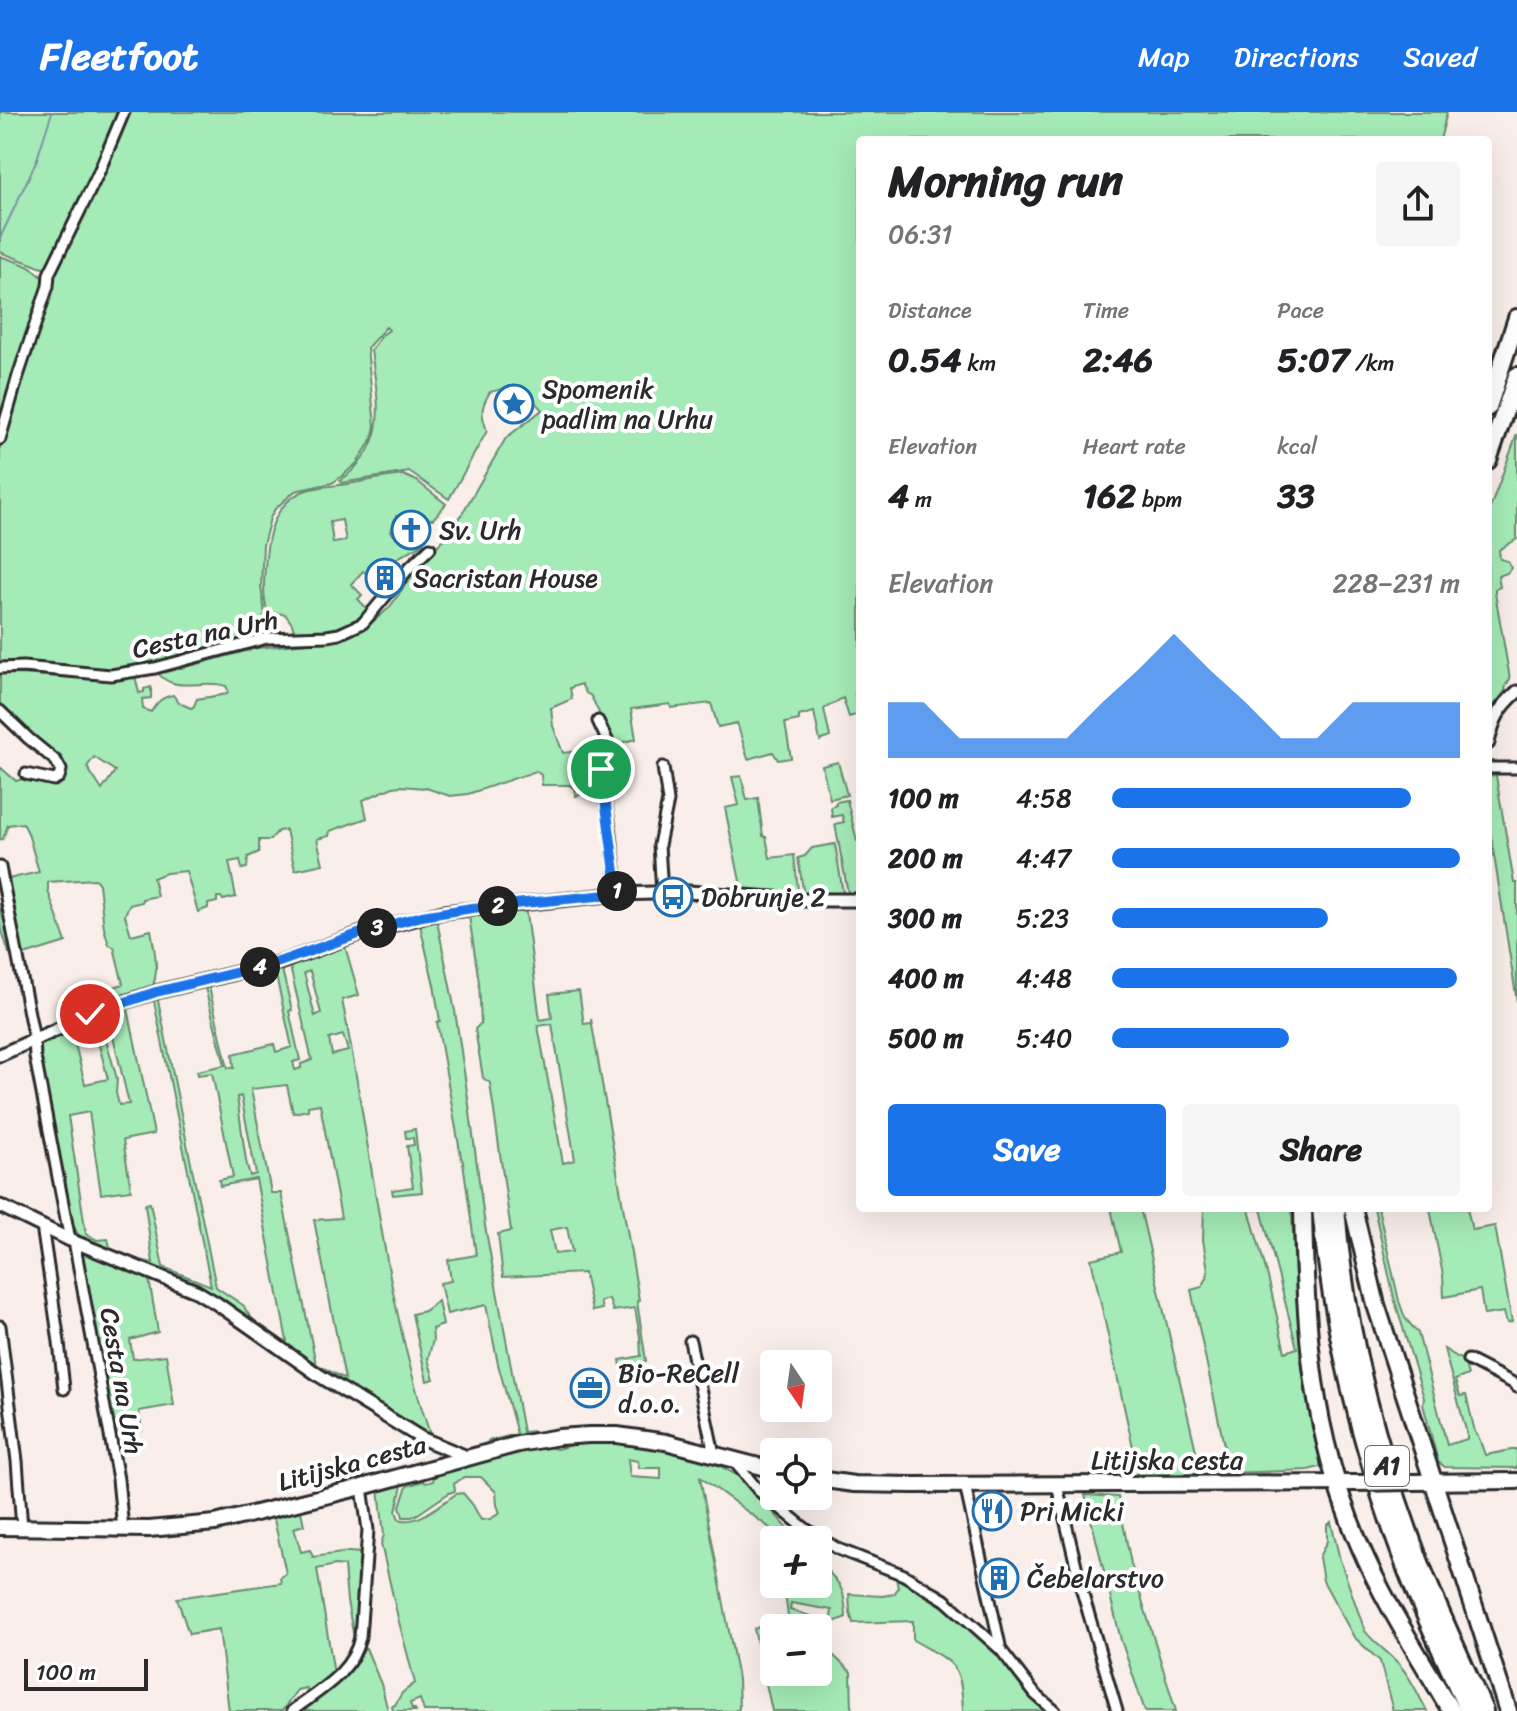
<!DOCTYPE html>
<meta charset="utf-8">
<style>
:root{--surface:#fff;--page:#f6f6f6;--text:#202124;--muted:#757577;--accent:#1a73e8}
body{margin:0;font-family:Sriracha,sans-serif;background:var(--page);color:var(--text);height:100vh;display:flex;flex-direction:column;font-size:30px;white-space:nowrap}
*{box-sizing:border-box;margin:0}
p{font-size:26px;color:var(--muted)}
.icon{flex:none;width:44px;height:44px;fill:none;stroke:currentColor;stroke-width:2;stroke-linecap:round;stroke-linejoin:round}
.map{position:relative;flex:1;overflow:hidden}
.side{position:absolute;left:856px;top:24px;width:636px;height:1076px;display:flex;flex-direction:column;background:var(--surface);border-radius:8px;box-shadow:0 8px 32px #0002}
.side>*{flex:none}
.needle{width:52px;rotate:167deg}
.tools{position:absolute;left:760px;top:1238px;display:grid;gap:16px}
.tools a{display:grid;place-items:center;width:72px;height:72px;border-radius:8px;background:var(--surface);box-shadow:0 8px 32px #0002;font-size:40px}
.scale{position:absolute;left:24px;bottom:20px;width:124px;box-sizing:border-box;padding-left:8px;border:4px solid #2b2b2b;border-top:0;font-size:22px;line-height:28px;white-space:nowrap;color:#2b2b2b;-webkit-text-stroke:6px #fff;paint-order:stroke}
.pin{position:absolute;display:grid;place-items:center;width:68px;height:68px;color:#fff;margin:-34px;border:4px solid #fff;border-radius:50%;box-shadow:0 2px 8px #0007}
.km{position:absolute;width:40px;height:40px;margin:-20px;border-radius:50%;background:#222;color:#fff;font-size:22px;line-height:40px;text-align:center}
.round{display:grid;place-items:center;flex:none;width:84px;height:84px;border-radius:8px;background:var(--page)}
.overview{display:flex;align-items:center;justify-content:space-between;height:136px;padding:0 32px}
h1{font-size:44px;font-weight:700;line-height:60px}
.stats{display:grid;grid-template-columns:repeat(3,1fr);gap:12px;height:136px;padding:8px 32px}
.stats div{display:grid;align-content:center}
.stats b{font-size:34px;font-weight:700}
.stats small{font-size:22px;font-weight:400}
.stats p{font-size:22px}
.chart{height:224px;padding:16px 32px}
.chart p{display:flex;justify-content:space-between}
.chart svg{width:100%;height:144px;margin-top:8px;fill:var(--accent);opacity:.7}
.cta{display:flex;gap:16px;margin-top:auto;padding:16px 32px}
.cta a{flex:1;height:92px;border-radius:8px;background:var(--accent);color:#fff;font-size:32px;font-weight:700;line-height:92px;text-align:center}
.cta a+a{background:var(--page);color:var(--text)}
ul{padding:0 32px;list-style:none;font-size:26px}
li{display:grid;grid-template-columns:128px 96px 1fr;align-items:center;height:60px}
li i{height:20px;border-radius:10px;background:var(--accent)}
header{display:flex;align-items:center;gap:48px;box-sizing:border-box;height:112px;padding:0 40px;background:var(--accent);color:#fff}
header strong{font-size:38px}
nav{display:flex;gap:44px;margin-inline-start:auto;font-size:28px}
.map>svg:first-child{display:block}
.green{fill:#a5ebb7;stroke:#688b71;stroke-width:2;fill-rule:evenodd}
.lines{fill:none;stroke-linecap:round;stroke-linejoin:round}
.stream{stroke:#7b91a7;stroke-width:2}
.minor-casing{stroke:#2b2b2b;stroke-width:15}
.tertiary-casing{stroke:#2b2b2b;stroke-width:17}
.secondary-casing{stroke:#2b2b2b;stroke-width:20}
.motorway-casing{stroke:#2b2b2b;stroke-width:22}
.minor{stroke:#fff;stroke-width:9}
.tertiary{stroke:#fff;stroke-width:11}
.secondary{stroke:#fff;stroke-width:14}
.motorway{stroke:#fff;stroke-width:16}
.secondary-bridge-casing{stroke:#2b2b2b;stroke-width:20;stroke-linecap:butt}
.secondary-bridge{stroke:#fff;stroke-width:14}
.route-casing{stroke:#fff;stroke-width:16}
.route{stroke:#1a73e8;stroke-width:10}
.labels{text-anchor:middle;stroke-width:8;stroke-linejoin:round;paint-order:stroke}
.shield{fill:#fff;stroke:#6b6b6b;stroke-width:2}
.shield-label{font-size:24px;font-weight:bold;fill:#2b2b2b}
.poi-label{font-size:26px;fill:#2b2b2b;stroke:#fff;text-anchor:start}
.street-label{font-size:26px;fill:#2b2b2b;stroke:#fff}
</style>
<header>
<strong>Fleetfoot</strong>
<nav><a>Map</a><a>Directions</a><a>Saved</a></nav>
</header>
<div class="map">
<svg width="1517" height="1599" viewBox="0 0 1517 1599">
<rect width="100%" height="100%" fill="#f9eeea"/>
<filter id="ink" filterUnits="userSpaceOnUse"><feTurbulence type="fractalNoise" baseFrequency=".0125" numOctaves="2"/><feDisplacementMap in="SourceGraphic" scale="16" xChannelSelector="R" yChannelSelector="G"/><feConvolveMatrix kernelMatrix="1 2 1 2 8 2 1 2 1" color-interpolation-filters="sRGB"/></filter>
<g filter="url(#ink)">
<g class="green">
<polygon points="0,0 121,0 95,62 49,156 45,157 0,140"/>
<path d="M126,0H1447L1440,28H860V579L855,581L858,602L849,605L843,586L824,597L830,625L820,629L814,600L799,604V608L785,611L791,646L778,648L773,640L748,647L737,611L718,615L711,591L671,596L670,592L631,597L636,627L621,631L612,628L591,584L586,581L581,572L570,576L572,587L551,596L553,614L563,641L585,638L597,659L601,677L576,684L575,676L569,673H542L541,663L536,659L468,682L450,684L426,676L401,674L393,675L363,688L367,706L330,719L329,724L317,727L323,752L295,758L286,718L278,719L270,728H259V740L248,745L247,756L242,757L240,748L229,750L236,785L223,788L221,785H217V790L208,792V796L198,800L186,759L166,761L153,766L157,784L142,787V790L129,793L125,803L131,823L151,818C154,836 160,859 152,876L112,888L109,887L105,878L123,872L114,835L109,833L104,816L99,772L95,767L48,770V779L66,830L21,844L8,767L39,760L28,721L23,711L8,713L3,727L0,728V655L16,669L25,666L62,665L46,638L0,595V562C45,561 90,571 135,564L139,581L144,580V577L151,575V586L142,587L143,597L151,600C157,590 162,585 173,583L179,591L191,596L194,594L197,587L227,582L228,578L226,574C203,566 174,583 157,560L194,553L257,536L328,529L350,524L367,515L389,496L422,449L452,419L506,326L542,298C522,275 520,272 490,280C480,296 481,302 487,319L449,387L409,360L341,371L340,369C391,331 378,292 371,238L382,223L389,218L386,215L367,236L375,314L372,327L357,351L341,365L332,371L295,379L275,397L270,406L263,433L261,475L265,502L255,524C208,538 160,554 111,558C74,560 37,548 0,552V334L5,324L52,163ZM94,645L115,659L102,678L87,655Z"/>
<path d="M0,144C19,151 35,153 46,171L0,320Z"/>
<polygon points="1517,322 1517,427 1499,438 1500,447 1508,449 1511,456 1507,461 1498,464 1500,475 1495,477 1495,481 1510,567 1506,573 1505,579 1488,601 1488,402"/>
<path d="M403,363L417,369L446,392L433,407L409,406L406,403L396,404L391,420L397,426H422L423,432L390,450L373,466L363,459L351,472L362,483L358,487L370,500C343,520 326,519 294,519L292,512L285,502L268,501C262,484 264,463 266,445C268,419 277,390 304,379C317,374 334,374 348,372C366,369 384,365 403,363ZM342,408L346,429L333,431L330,410Z"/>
<polygon points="838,650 847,683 830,687 822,654"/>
<polygon points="741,664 747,688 758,686 763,724 766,725 770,746 794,743 798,777 795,783 742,779 725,696 739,693 732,665"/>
<polygon points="1488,664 1496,664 1514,771 1517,771 1517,890 1488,705"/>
<polygon points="847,688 857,729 860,729 860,785 852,785 848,781 835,712 844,710 842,703 832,705 831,695 836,693 836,690"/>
<polygon points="835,732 843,781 840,785 804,784 798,746 805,744 812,736"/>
<polygon points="0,770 13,841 9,841 0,812"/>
<path d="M525,794L540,908L552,906L549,882L579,879L584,912L591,911V907L639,1188L637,1189L646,1249L621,1254L620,1248L641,1244L640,1225L635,1196L613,1199L609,1187L600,1189L602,1197L592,1199L584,1161L503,1165L498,1122L511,1119L490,971L483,966L475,917L481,911L479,870L469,804L437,809L455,899L469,993L485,1114L523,1320L533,1319V1321L489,1333L488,1329L517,1322L498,1252L486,1193L447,1202L440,1171L451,1169L448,1148L476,1143L463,1050L461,1045L437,910L440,909L434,873L420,813L390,821L394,816L452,802ZM552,912L575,1048L563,1051L538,914ZM567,1115L572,1140L555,1142L550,1118Z"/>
<path d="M342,833L345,834L359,883L342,888C372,1034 383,1183 431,1325L391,1301L384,1299L287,1237L225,1190L200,1176L138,1151L137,1147L153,1151L145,1092L150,1091L163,1155L211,1174L153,884L157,883L216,1175L244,1194C249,1209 270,1219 283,1229H287L256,1067L220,1074L219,1068L233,1065L212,961L198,963L197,959L225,953L204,872L208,871L228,956H234L233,942L274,932L276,940L292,935L274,855ZM290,855L312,948L301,952V956L295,958L293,950L300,948L289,899L292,898L282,858ZM310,859L321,901L315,904L304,861ZM343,923L348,939L332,943L329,927ZM287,973L293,1001L308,998V994L320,992L341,1106L314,1108L345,1267L316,1252L281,1081H271L251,977ZM241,984L256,1062L250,1064L246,1049L237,985Z"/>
<path d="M127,892L154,1022L123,1028L131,1078L101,1082L89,1000L68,1004L86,1122L97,1128L108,1127L110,1135L108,1138L80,1126L69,1106L38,943C40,925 57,922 71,916L85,972L108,967L92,907L95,906L99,925L105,924L117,967L116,981L119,993L129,992L113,924L117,897Z"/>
<polygon points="415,1017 422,1080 393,1083 392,1078 413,1075 407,1034 414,1033 413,1026 406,1026 405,1019"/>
<path d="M1111,1096H1140L1199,1352L1222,1356L1228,1352L1191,1178L1202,1175L1207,1166L1208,1158L1203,1128L1204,1096H1292C1294,1156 1297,1216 1305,1276C1308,1299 1323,1333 1320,1355L1308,1358L1260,1360L1138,1363L1136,1360L1137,1353L1091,1147L1121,1140ZM1261,1097L1297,1236L1285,1240L1268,1165L1249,1098Z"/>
<polygon points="1374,1096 1378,1096 1399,1189 1405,1206 1418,1221 1447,1333 1467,1327 1467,1322 1444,1237 1470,1253 1466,1256 1468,1263 1455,1268 1460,1284 1466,1283 1475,1320 1479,1326 1485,1343 1517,1337 1517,1356 1445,1355 1438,1350 1423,1292 1424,1286 1394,1186"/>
<polygon points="1467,1096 1472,1118 1495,1114 1512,1210 1507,1211 1504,1200 1484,1203 1480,1178 1444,1185 1443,1163 1430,1097"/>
<polygon points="79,1138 149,1167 158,1220 130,1228 133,1247 166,1243 174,1293 139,1299 142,1319 112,1324"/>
<polygon points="438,1189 443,1213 432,1217 433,1228 428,1247 434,1267 427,1269 412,1202 424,1199"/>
<path d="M583,1330L644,1333L680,1341L715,1351L744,1367L798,1428H776L774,1419L700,1365L738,1567L739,1597L734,1599H424L420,1587L410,1591L412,1597H415L416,1599H393L392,1594L395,1593L402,1581L415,1571L398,1506L381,1432L384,1423L379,1377L402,1374L396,1399L399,1407C417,1414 440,1392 456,1382L463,1381L473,1393L481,1408L490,1407L500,1401L497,1393L496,1380L481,1365H464L454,1372L455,1379L449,1381L418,1402L412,1405H403L400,1394L407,1374L423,1369L426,1371L433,1369L434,1365L453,1357L534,1335L544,1334L557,1337ZM628,1347L638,1349L639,1356H661V1367L630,1365Z"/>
<polygon points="1085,1383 1118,1385 1131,1452 1176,1599 1145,1599 1121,1528"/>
<polygon points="300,1395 304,1413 294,1416 301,1440 310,1438 313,1445 349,1440 362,1441 359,1458 355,1531 347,1489 344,1454 335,1453 317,1457 334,1562 311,1578 307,1578 306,1576 297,1578 282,1599 229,1599 219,1517 189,1522 177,1486 281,1471 280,1466 286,1461 273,1403"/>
<path d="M1331,1410L1340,1448L1365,1519C1374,1531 1387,1539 1397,1550C1410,1564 1418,1582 1427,1599H1393L1380,1549L1354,1525L1323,1469L1319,1445L1327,1429V1414Z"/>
<path d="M818,1449C839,1470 845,1474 846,1505L836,1509L818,1529L851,1560L852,1599H772L754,1517L788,1505L784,1472H818ZM791,1491L832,1498L831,1505L827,1509L790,1498ZM774,1516H818V1560H774Z"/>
<path d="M898,1462L935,1483L982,1522L1051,1599H963C961,1548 954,1552 913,1528V1509L853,1511L850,1500L849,1482L882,1484L894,1482L898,1476L896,1466Z"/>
<path d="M366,1536L381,1572L388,1599H300C324,1584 353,1563 364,1537Z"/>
</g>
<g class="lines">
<polyline class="stream" points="0,126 36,50 52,0"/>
<g class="minor-casing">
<g id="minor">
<polyline points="0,327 18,264 48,174 49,162 98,62 124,0"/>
<polyline points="0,556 23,555 111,563 155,556 267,526 327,524 339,522 363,511 409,456 430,436"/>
<polyline points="0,599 28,626 56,649 61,658 59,665 54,668 26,662"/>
<polyline points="598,609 607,628 601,664 610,715 618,782"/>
<polyline points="1488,656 1517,656"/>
<polyline points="0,755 34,927 35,945 70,1128"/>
<polyline points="662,781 659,733 668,689 663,655"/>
<polyline points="42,1114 59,1230 64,1277"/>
<polyline points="74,1129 118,1367 123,1417"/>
<polyline points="0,1214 17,1349 22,1416"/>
<polyline points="690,1229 714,1342"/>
<polyline points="1468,1248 1513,1271 1517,1275"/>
<polyline points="732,1347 759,1379 806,1417 838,1437 904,1463 945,1488 1001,1538 1035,1582 1055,1599"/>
<polyline points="965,1373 1001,1538"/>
<polyline points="1057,1373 1082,1479 1117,1599"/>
<path d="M292,1599C319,1578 353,1561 360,1525L368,1418L362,1375"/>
</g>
</g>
<g class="tertiary-casing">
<g id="tertiary">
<path d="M1488,631C1493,607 1499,596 1517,580"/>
<polyline points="0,943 103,897 156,880 282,850 364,820 443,800 618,782 688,780 801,788 860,788"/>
<polyline points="0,1094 70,1128 196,1179 216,1191 320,1264 421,1326 467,1345"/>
</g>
</g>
<g class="secondary-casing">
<g id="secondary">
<polyline points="818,1367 854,1372 912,1373 1355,1371"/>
<polyline points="1412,1370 1517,1369"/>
<polyline points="0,1415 149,1417 215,1411 362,1375 518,1332 559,1325 589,1323 617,1323 666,1330 774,1358"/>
</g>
</g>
<g class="motorway-casing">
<g id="motorway">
<polyline points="1488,295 1517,206"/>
<polyline points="1488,348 1517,264"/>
<path d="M1303,1096C1305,1218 1311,1321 1360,1434C1385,1492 1420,1545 1451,1599"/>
<path d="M1321,1096C1332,1221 1362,1341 1407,1459C1425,1506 1448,1552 1468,1599"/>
<path d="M1336,1096C1345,1218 1377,1338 1421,1453C1440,1502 1463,1550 1484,1599"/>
<polyline points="1353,1096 1376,1193 1508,1599"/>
</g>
</g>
<use href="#minor" class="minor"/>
<use href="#tertiary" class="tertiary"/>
<use href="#secondary" class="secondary"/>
<use href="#motorway" class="motorway"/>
<g class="secondary-bridge-casing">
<polyline id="secondary-bridge" points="1355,1371 1412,1370"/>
</g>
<use href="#secondary-bridge" class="secondary-bridge"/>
</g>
</g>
<g class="lines" filter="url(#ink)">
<g class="route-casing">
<polyline id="route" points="90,902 156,880 276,851 364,820 422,804 472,796 618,782 601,657"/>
</g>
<use href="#route" class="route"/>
</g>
<defs>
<g id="sight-ring" transform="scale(2)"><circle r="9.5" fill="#fff" stroke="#1f6fb2" stroke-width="1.5"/><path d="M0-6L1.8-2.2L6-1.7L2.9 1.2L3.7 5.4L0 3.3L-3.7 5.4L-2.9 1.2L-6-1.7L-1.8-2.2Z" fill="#1f6fb2"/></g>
<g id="church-ring" transform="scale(2)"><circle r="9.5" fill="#fff" stroke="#1f6fb2" stroke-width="1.5"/><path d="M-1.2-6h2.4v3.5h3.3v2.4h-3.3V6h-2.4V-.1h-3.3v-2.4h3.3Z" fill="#1f6fb2"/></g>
<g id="building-ring" transform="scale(2)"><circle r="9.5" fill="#fff" stroke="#1f6fb2" stroke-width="1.5"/><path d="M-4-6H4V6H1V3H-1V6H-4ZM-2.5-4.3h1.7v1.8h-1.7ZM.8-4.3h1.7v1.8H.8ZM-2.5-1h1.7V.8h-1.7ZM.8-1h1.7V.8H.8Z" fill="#1f6fb2"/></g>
<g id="bus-ring" transform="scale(2)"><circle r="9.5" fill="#fff" stroke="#1f6fb2" stroke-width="1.5"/><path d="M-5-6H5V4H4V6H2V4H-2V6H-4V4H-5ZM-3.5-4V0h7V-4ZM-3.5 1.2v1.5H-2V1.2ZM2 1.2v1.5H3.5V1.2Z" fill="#1f6fb2"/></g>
<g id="office-ring" transform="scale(2)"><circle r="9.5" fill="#fff" stroke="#1f6fb2" stroke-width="1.5"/><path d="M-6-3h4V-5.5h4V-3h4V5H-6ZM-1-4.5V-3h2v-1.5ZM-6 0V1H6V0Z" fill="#1f6fb2"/></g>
<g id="restaurant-ring" transform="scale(2)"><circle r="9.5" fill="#fff" stroke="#1f6fb2" stroke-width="1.5"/><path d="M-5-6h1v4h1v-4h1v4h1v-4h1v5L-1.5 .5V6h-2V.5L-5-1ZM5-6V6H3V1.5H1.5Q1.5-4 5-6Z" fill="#1f6fb2"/></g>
</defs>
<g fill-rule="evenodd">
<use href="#sight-ring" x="514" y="292"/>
<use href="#church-ring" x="411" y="418"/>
<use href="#building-ring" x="385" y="466"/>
<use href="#bus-ring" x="673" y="785"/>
<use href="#office-ring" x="590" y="1276"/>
<use href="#restaurant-ring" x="992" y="1399"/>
<use href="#building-ring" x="999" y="1466"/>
</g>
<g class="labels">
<rect class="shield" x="1365" y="1334" width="44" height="40" rx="6"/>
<g class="shield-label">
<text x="1387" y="1362">A1</text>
</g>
<g class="poi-label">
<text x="542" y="286">Spomenik<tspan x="542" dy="30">padlim na Urhu</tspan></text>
<text x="439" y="427">Sv. Urh</text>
<text x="413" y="475">Sacristan House</text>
<text x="701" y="794">Dobrunje 2</text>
<text x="618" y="1270">Bio-ReCell<tspan x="618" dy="30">d.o.o.</tspan></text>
<text x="1020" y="1408">Pri Micki</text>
<text x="1027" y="1475">Čebelarstvo</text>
</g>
<g class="street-label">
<text transform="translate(205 522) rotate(-12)" y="9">Cesta na Urh</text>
<text transform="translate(122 1269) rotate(80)" y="9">Cesta na Urh</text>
<text x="1167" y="1357">Litijska cesta</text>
<text transform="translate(352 1351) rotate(-15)" y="9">Litijska cesta</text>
</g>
</g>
</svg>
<div class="tools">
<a><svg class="needle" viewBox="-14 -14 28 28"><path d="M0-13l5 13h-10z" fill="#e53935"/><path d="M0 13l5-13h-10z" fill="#757577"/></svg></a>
<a><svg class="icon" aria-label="locate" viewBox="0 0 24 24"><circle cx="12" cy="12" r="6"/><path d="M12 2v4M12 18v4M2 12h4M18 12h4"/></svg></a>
<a>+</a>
<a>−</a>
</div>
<div class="scale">100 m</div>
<div class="pin" style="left:601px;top:657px;background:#1e9e55"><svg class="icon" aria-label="arrive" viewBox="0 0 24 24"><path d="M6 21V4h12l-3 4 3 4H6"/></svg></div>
<div class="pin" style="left:90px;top:902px;background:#d93025"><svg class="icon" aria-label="check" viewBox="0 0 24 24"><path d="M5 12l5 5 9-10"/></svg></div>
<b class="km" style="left:617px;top:779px">1</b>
<b class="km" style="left:498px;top:794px">2</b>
<b class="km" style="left:377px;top:816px">3</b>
<b class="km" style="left:260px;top:855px">4</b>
<section class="side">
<div class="overview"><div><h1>Morning run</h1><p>06:31</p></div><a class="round"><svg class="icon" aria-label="share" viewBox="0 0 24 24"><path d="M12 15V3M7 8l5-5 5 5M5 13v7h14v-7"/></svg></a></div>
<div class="stats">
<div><p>Distance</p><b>0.54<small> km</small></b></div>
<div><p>Time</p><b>2:46</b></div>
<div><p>Pace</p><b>5:07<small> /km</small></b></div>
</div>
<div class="stats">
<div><p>Elevation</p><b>4<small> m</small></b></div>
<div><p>Heart rate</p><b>162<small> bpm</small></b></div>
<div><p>kcal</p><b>33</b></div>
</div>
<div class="chart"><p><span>Elevation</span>228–231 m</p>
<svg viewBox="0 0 160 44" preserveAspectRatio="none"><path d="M0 44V27L10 27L20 38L30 38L40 38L50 38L60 27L70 17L80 6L90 17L100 27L110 38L120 38L130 27L140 27L150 27L160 27V44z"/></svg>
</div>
<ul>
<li><b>100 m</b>4:58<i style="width:86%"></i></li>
<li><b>200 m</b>4:47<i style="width:100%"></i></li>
<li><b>300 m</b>5:23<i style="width:62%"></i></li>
<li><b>400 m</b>4:48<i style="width:99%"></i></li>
<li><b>500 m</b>5:40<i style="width:51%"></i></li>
</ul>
<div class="cta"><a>Save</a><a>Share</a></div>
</section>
</div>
